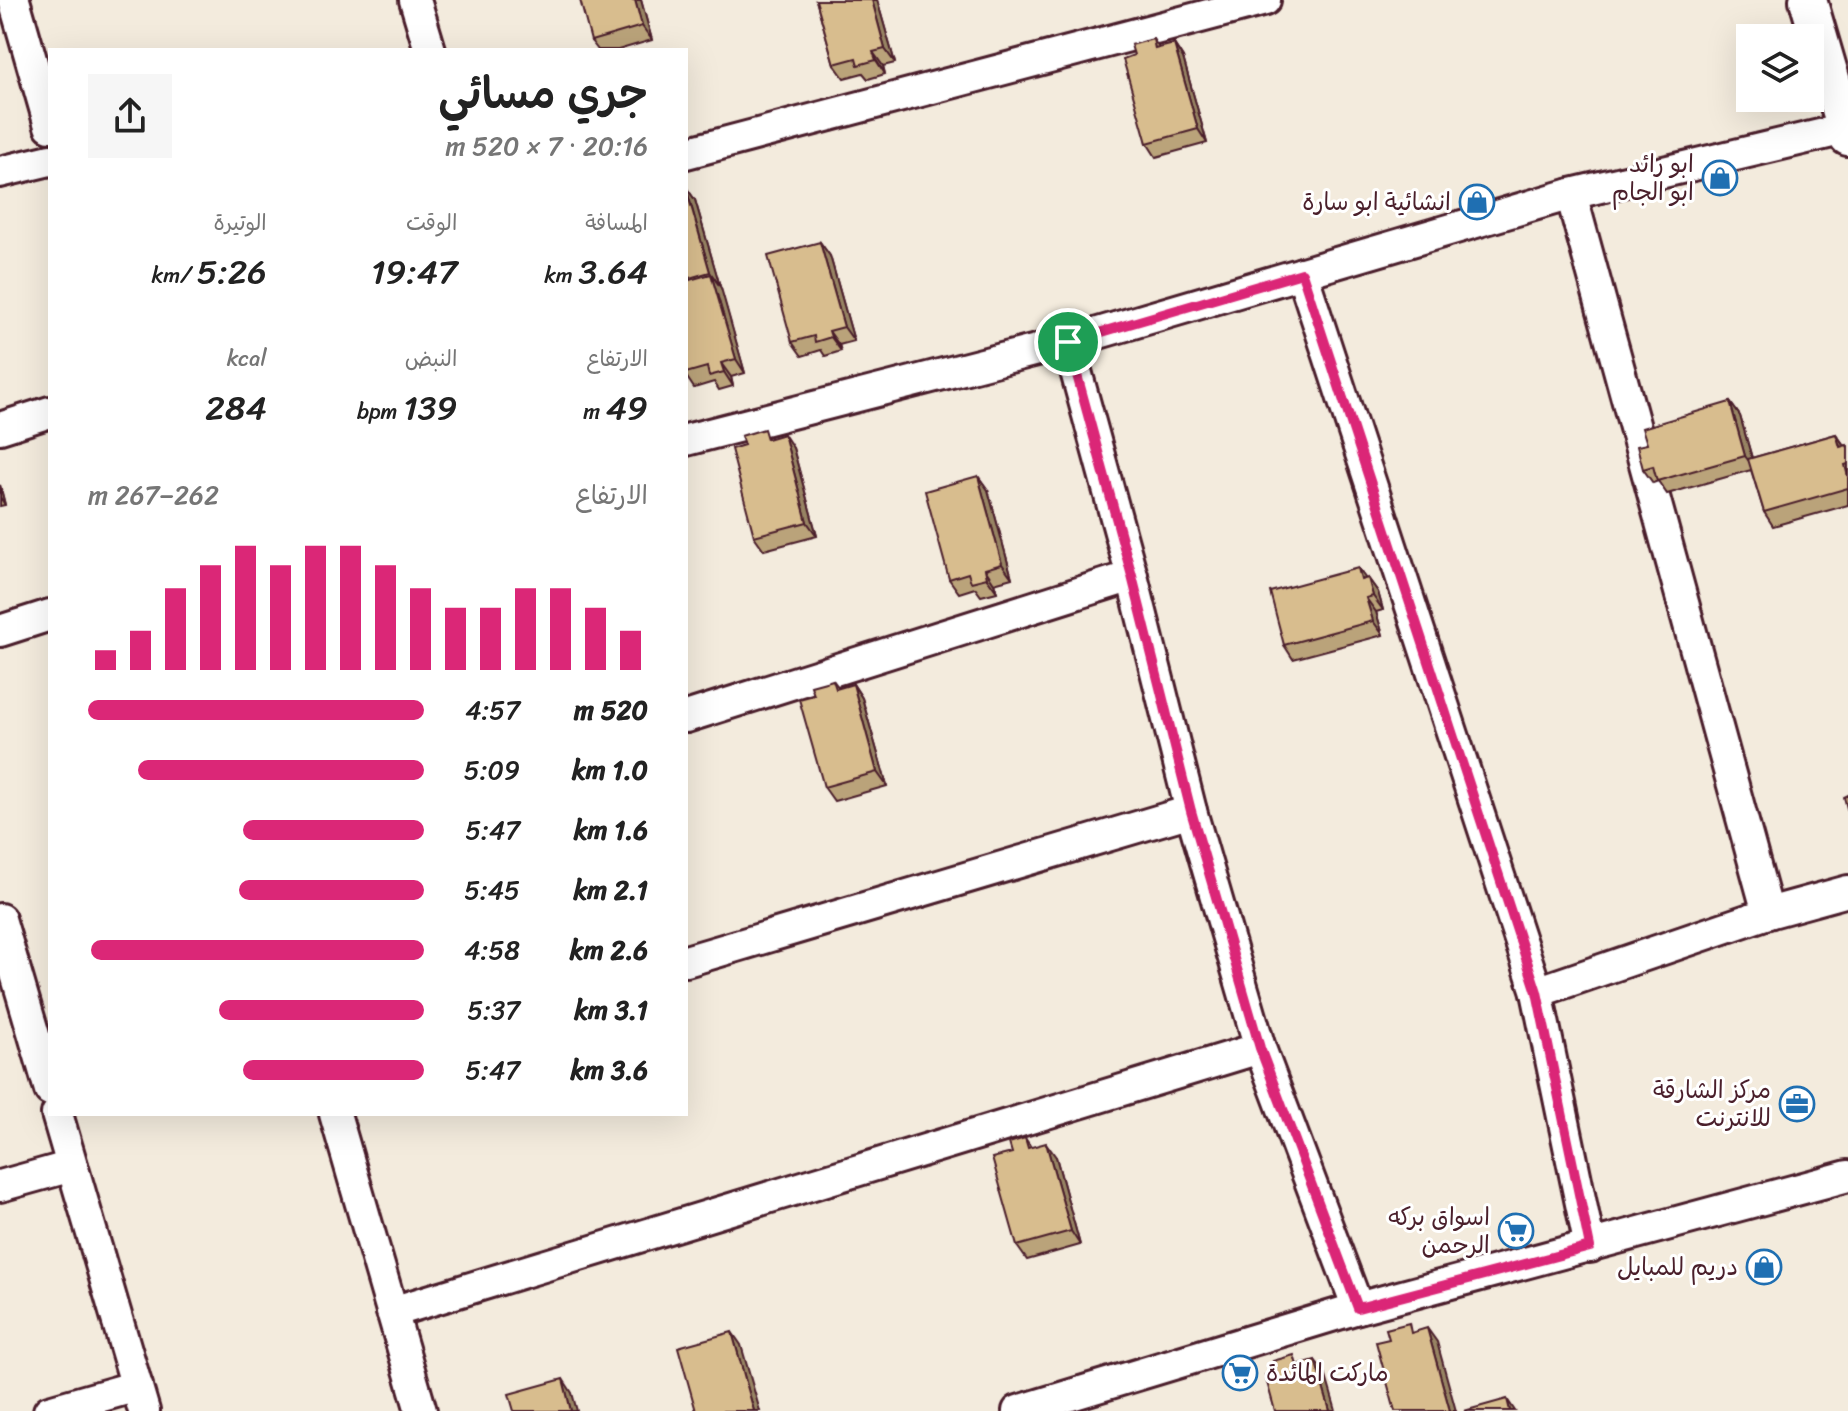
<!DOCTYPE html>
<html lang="ar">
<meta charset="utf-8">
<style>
:root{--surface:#fff;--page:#f6f6f6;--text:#222;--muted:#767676;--accent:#db2777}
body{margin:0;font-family:Sriracha,"Playpen Sans Arabic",sans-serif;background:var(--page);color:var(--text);direction:rtl;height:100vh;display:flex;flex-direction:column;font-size:30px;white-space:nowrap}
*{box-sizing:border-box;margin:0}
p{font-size:26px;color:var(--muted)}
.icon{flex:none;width:44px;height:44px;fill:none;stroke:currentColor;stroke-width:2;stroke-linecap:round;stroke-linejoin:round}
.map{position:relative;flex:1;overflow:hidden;direction:ltr}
.drawer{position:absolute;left:48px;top:48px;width:640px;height:1068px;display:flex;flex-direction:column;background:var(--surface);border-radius:0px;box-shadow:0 8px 32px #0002;direction:rtl}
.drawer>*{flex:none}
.tools{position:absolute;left:1736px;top:24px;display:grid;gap:16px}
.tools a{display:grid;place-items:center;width:88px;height:88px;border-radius:0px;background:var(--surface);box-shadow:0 8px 32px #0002;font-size:40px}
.pin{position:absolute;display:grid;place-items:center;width:68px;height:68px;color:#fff;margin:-34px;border:4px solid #fff;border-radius:50%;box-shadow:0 2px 8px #0007}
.round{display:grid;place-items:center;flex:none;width:84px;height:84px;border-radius:0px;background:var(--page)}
.head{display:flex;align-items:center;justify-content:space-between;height:136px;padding:0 40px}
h1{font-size:44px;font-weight:600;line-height:60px}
.figures{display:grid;grid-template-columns:repeat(3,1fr);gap:12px;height:136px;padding:8px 40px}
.figures div{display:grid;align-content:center}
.figures b{font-size:34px;font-weight:600}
.figures small{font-size:22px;font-weight:400}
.figures p{font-size:22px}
.chart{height:224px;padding:16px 40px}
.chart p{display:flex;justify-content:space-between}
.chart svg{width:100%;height:144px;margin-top:8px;stroke:var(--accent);stroke-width:6}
ul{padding:0 40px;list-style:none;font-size:26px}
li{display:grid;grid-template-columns:128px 96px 1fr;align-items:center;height:60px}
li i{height:20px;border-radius:10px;background:var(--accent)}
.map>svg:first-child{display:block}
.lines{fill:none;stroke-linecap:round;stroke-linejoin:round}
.minor-casing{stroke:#4a1f2b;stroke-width:36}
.tertiary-casing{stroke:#4a1f2b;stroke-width:42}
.minor{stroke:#fff;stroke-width:30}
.tertiary{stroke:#fff;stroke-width:36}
.wall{fill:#baa37a;stroke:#4a1f2b;stroke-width:2}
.shaded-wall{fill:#978463;stroke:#4a1f2b;stroke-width:2}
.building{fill:#d8bd8e;stroke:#4a1f2b;stroke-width:2}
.route-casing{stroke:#fff;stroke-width:16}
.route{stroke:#db2777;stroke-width:10}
.labels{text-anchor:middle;stroke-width:6;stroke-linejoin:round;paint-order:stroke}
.poi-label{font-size:24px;fill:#4a1f2b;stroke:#fff;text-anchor:end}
</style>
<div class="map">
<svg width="1848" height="1411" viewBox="0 0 1848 1411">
<rect width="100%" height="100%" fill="#f3ebdd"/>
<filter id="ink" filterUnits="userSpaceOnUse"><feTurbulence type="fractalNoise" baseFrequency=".0125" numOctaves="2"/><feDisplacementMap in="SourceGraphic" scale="16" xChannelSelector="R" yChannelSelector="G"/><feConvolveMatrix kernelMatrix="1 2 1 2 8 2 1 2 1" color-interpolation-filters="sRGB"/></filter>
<g filter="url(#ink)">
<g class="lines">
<g class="minor-casing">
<g id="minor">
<polyline points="14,0 50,126"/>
<polyline points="415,0 430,50"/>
<polyline points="686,153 1265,0"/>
<polyline points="0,172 50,160"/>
<polyline points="1571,194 1768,913"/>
<polyline points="1302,273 1537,992 1590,1247"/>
<polyline points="1068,342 1132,576 1191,811 1260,1048 1358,1308"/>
<polyline points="0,428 50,412"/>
<polyline points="686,440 1068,342 1571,194 1845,129"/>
<polyline points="0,631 50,615"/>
<polyline points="686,717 1132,576"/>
<polyline points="0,919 50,1090"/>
<polyline points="686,961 1191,811"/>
<polyline points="1537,992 1768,913 1848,891"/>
<polyline points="57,1114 144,1411"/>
<polyline points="335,1114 421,1411"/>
<polyline points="0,1186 72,1166"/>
<polyline points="392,1312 1260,1048"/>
<polyline points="49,1411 137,1386"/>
<polyline points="1018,1411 1358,1308 1848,1176"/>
</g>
</g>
<g class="tertiary-casing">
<polyline id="tertiary" points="1808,0 1848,137"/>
</g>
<use href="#minor" class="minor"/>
<use href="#tertiary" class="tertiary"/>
</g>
<g class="wall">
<polygon points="641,0 652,40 618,50 598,50 591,41"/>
<polygon points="816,0 877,0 895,63 883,66 885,74 868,79 863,73 844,78 834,64"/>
<polygon points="1153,39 1159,48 1174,44 1183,58 1207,143 1156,157 1147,143 1134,55"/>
<polygon points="686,187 695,200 745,373 731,377 733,386 719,390 714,382 694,388 686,376"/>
<polygon points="820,242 830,256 854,341 839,345 841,351 825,356 821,350 802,356 792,342"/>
<polygon points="1730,402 1740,416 1752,458 1836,434 1844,445 1848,446 1848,505 1773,526 1764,512 1751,470 1667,494 1658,481 1653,483 1643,469 1647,444"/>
<polygon points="770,438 793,448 817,536 764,550 754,536"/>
<polygon points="978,476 988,490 1012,578 994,583 997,592 981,596 975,588 959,593 949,579"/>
<polygon points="0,485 5,505 0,506"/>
<polygon points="1368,578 1378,592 1383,610 1376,612 1383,635 1293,659 1284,645 1366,579"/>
<polygon points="833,680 839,688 853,684 862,698 887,786 834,801 824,787 814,695"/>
<polygon points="1025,1138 1031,1147 1056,1157 1080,1245 1027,1260 1017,1246 1012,1153"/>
</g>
<g class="shaded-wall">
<polygon points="635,0 641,0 652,40 642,26"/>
<polygon points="872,0 877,0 895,63 885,49"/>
<polygon points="1174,44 1183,58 1207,143 1198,129"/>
<polygon points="873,52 883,66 885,74 876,60"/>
<polygon points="686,187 695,200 720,286 710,272"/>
<polygon points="820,242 830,256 854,341 844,327"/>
<polygon points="711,274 721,288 745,373 736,359"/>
<polygon points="829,331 839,345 841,351 831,337"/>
<polygon points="721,363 731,377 733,386 724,372"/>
<polygon points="1730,402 1740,416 1755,469 1745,456"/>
<polygon points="784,434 793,448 817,536 807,522"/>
<polygon points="1836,434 1845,447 1840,447"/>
<polygon points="978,476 988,490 1012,578 1002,564"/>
<polygon points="0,485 5,505 0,497"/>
<polygon points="1358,568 1368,582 1361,580"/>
<polygon points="985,569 994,583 997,592 987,578"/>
<polygon points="1368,578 1378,592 1383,610 1373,596"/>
<polygon points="1366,598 1376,612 1383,635 1373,621"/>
<polygon points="853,684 862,698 887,786 877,772"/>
<polygon points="1046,1143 1056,1157 1080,1245 1071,1231"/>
<polygon points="1427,1328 1437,1342 1456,1411 1450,1411"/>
<polygon points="732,1332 741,1345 760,1411 754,1411"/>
<polygon points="1315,1360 1325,1373 1336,1411 1330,1411"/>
<polygon points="563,1379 572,1393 577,1411 571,1411"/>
<polygon points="1507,1399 1515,1411 1510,1411"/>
</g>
<g class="building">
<polygon points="580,0 635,0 642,26 591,41"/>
<polygon points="816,0 872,0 885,49 873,52 876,60 858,65 856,58 834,64"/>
<polygon points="1153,39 1155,49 1174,44 1198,129 1147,143 1123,59 1134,55 1131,45"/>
<polygon points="686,188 710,272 686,279"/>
<polygon points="820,242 844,327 829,331 831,337 815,342 814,336 792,342 768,256"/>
<polygon points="711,274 736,359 721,363 724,372 709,376 707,367 686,373 686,281"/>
<polygon points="1730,402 1745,456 1657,481 1653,466 1643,469 1637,446 1647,444 1642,428"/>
<polygon points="764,429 767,439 784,434 807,522 754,536 731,449 744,445 741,436"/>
<polygon points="1836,434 1840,447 1847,445 1848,448 1848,464 1845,465 1848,477 1848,488 1764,512 1748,459"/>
<polygon points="978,476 1002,564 985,569 987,578 971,582 968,573 949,579 925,491"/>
<polygon points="1358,568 1361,580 1368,578 1373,596 1366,598 1373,621 1284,645 1270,592"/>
<polygon points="833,680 836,689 853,684 877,772 824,787 799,699 814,695 811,686"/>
<polygon points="1848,795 1848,812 1844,797"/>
<polygon points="1025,1138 1028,1148 1046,1143 1071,1231 1017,1246 992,1158 1012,1153 1009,1143"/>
<polygon points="1409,1323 1411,1333 1427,1328 1450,1411 1395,1411 1376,1342 1389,1339 1386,1329"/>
<polygon points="732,1332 754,1411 696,1411 678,1347"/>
<polygon points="1294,1355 1297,1365 1315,1360 1330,1411 1275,1411 1265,1375 1276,1371 1273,1361"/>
<polygon points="563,1379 571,1411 514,1411 509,1394"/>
<polygon points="1507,1399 1510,1411 1464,1411"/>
</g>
</g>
<g class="lines" filter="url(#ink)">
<g class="route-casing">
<polygon id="route" points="1302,273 1537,992 1590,1247 1358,1308 1260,1048 1191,811 1132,576 1068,342"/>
</g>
<use href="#route" class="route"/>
</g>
<defs>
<g id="shop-ring" transform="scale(1.8)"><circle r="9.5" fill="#fff" stroke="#1f6fb2" stroke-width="1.5"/><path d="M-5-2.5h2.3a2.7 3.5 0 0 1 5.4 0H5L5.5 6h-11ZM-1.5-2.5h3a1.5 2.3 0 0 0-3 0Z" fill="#1f6fb2"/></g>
<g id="office-ring" transform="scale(1.8)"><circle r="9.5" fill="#fff" stroke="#1f6fb2" stroke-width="1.5"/><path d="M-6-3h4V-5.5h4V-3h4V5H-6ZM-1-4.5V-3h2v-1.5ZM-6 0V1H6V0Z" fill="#1f6fb2"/></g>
<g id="supermarket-ring" transform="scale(1.8)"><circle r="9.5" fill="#fff" stroke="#1f6fb2" stroke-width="1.5"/><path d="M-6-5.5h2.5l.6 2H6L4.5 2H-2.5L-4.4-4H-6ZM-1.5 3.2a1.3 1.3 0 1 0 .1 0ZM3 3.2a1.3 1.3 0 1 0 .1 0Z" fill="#1f6fb2"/></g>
</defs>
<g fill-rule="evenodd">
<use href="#shop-ring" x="1720" y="178"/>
<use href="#shop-ring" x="1477" y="202"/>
<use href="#office-ring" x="1797" y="1104"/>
<use href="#supermarket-ring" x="1516" y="1231"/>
<use href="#shop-ring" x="1764" y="1267"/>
<use href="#supermarket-ring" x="1240" y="1373"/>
</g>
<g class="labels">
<g class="poi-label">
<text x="1694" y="172">ابو رائد<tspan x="1694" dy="28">ابو الجام</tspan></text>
<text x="1451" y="210">انشائية ابو سارة</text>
<text x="1771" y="1098">مركز الشارقة<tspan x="1771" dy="28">للانترنت</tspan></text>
<text x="1490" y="1225">اسواق بركه<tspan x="1490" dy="28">الرحمن</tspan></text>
<text x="1738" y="1275">دريم للمبايل</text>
<text x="1266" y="1381" text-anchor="start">ماركت المائدة</text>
</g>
</g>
</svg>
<div class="tools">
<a><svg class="icon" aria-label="layers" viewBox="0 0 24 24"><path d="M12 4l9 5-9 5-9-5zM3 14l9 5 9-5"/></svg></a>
</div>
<div class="pin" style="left:1068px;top:342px;background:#1e9e55"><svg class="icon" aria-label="arrive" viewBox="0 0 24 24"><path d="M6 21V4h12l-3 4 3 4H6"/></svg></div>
<section class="drawer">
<div class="head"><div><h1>جري مسائي</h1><p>20:16 · 7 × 520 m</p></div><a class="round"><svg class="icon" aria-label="share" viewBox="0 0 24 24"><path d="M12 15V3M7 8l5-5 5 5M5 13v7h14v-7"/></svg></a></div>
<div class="figures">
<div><p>المسافة</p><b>3.64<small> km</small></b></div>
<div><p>الوقت</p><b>19:47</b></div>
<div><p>الوتيرة</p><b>5:26<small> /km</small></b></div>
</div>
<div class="figures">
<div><p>الارتفاع</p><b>49<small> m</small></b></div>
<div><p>النبض</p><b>139<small> bpm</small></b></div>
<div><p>kcal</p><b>284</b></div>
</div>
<div class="chart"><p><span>الارتفاع</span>262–267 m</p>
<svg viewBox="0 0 160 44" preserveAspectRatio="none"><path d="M5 44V38M15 44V32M25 44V19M35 44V12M45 44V6M55 44V12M65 44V6M75 44V6M85 44V12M95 44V19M105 44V25M115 44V25M125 44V19M135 44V19M145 44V25M155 44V32"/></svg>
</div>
<ul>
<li><b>520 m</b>4:57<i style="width:100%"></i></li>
<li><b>1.0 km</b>5:09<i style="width:85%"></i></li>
<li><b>1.6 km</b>5:47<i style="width:54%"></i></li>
<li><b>2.1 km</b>5:45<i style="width:55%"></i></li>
<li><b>2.6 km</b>4:58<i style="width:99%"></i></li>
<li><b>3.1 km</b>5:37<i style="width:61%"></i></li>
<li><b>3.6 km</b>5:47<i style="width:54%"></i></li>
</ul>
</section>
</div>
